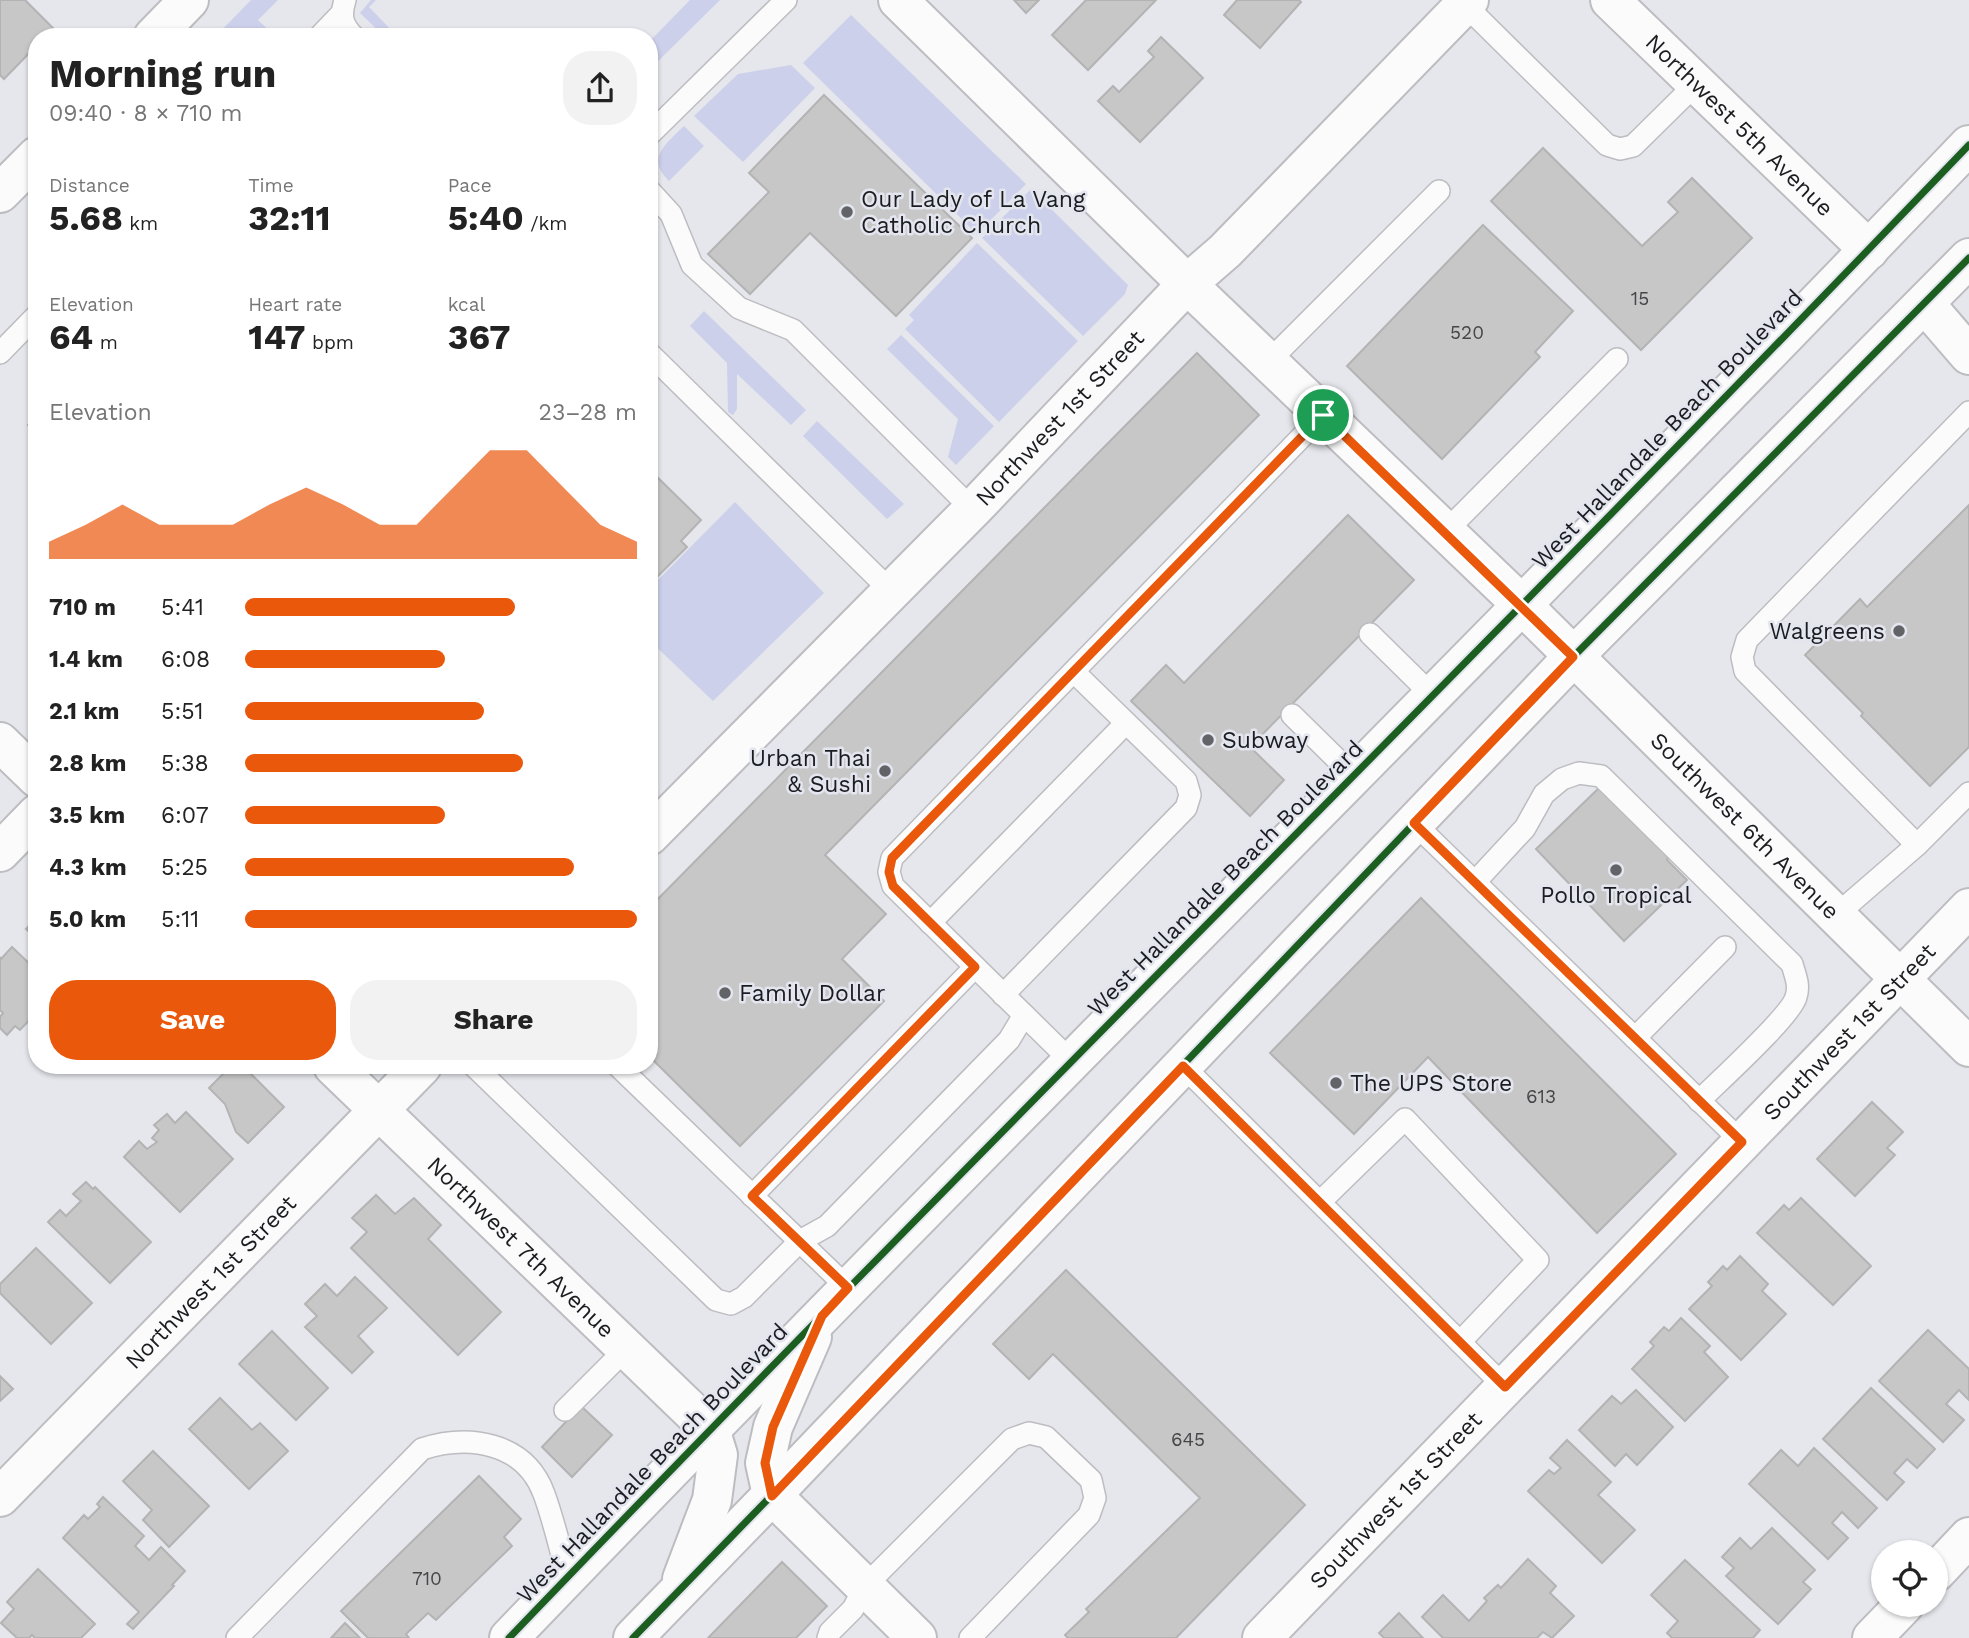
<!DOCTYPE html>
<meta charset="utf-8">
<style>
:root{--surface:#fff;--page:#f2f2f2;--text:#222;--muted:#767676;--accent:#ea580c}
body{margin:0;font-family:"Work Sans",sans-serif;background:var(--page);color:var(--text);height:100vh;display:flex;flex-direction:column;font-size:26px;white-space:nowrap}
*{box-sizing:border-box;margin:0}
p{font-size:23px;color:var(--muted)}
.icon{flex:none;width:38px;height:38px;fill:none;stroke:currentColor;stroke-width:2;stroke-linecap:round;stroke-linejoin:round}
.map{position:relative;flex:1;overflow:hidden}
.panel{position:absolute;left:28px;top:28px;width:630px;height:1046px;display:flex;flex-direction:column;background:var(--surface);border-radius:28px;box-shadow:0 2px 5px #0004}
.panel>*{flex:none}
.buttons{position:absolute;left:1871px;top:1540px;display:grid;gap:14px}
.buttons a{display:grid;place-items:center;width:77px;height:77px;border-radius:50%;background:var(--surface);box-shadow:0 2px 5px #0004;font-size:35px}
.pin{position:absolute;display:grid;place-items:center;width:60px;height:60px;color:#fff;margin:-30px;border:4px solid #fff;border-radius:50%;box-shadow:0 2px 7px #0007}
.round{display:grid;place-items:center;flex:none;width:74px;height:74px;border-radius:28px;background:var(--page)}
.head{display:flex;align-items:center;justify-content:space-between;height:119px;padding:0 21px}
h1{font-size:38px;font-weight:700;line-height:52px}
.figures{display:grid;grid-template-columns:repeat(3,1fr);gap:10px;height:119px;padding:7px 21px}
.figures div{display:grid;align-content:center}
.figures b{font-size:35px;font-weight:700}
.figures small{font-size:19px;font-weight:400}
.figures p{font-size:19px}
.chart{height:196px;padding:14px 21px}
.chart p{display:flex;justify-content:space-between}
.chart svg{width:100%;height:126px;margin-top:7px;fill:var(--accent);opacity:.7}
.action{display:flex;gap:14px;margin-top:auto;padding:14px 21px}
.action a{flex:1;height:80px;border-radius:28px;background:var(--accent);color:#fff;font-size:28px;font-weight:700;line-height:80px;text-align:center}
.action a+a{background:var(--page);color:var(--text)}
ul{padding:0 21px;list-style:none;font-size:23px}
li{display:grid;grid-template-columns:112px 84px 1fr;align-items:center;height:52px}
li i{height:18px;border-radius:9px;background:var(--accent)}
.map>svg:first-child{display:block}
.green{fill:#ccd0ea}
.building{fill:#c8c7c8;stroke:#b4b3b4;stroke-width:2}
.lines{fill:none;stroke-linecap:round;stroke-linejoin:round}
.lane-casing{stroke:#bdbdc1;stroke-width:24}
.street-casing{stroke:#bdbdc1;stroke-width:42}
.primary-casing{stroke:#bdbdc1;stroke-width:42}
.lane{stroke:#fbfbfc;stroke-width:21}
.street{stroke:#fbfbfc;stroke-width:38}
.primary{stroke:#fbfbfc;stroke-width:38}
.cycleway-casing{stroke:#e3e5ef;stroke-width:11}
.cycleway{stroke:#1b5e20;stroke-width:7}
.route-casing{stroke:#fff;stroke-width:14}
.route{stroke:#ea580c;stroke-width:9}
.poi-dot{fill:#626367;stroke:#e3e5ef;stroke-width:2.5}
.labels{text-anchor:middle;stroke-width:5;stroke-linejoin:round;paint-order:stroke}
.number-label{font-size:19px;fill:#464749}
.street-label{font-size:23px;fill:#1b1c1f;stroke:#e3e5ef}
.poi-label{font-size:23px;fill:#1b1c1f;stroke:#e3e5ef;text-anchor:start}
</style>
<div class="map">
<svg width="1969" height="1638" viewBox="0 0 1969 1638">
<rect width="100%" height="100%" fill="#e6e7ec"/>
<g class="green">
<polygon points="251,0 278,0 258,20 276,37 215,37"/>
<polygon points="371,0 376,0 369,7 395,34 392,37 385,37 360,13"/>
<polygon points="690,0 720,0 649,70 649,42"/>
<polygon points="851,15 1026,184 977,234 803,63"/>
<polygon points="791,65 815,88 743,162 694,116 738,74"/>
<path d="M684,126L704,146L669,181C645,158 666,144 684,126Z"/>
<polygon points="1031,189 1128,285 1125,294 1083,336 982,238"/>
<polygon points="977,243 1078,341 999,422 905,329 914,320 909,315"/>
<polygon points="704,311 806,410 791,425 737,374 737,409 733,415 728,412 727,363 690,326"/>
<polygon points="901,335 994,426 956,465 948,457 958,419 887,349"/>
<polygon points="817,421 904,504 887,519 803,436"/>
<polygon points="735,502 824,593 713,701 649,640 649,589"/>
</g>
<g class="building">
<polygon points="0,0 25,0 53,28 45,37 37,37 37,45 4,79 0,75"/>
<polygon points="1014,0 1039,0 1026,13"/>
<polygon points="1086,0 1156,0 1088,70 1052,35"/>
<polygon points="1237,0 1299,0 1301,2 1260,48 1224,15"/>
<polygon points="1161,37 1203,78 1140,142 1098,101 1113,86 1119,92 1154,57 1148,51"/>
<polygon points="824,95 972,238 896,316 810,233 750,294 708,254 769,192 749,173"/>
<polygon points="1543,148 1642,246 1678,212 1668,202 1692,178 1752,238 1641,350 1491,201"/>
<polygon points="1483,225 1573,311 1535,352 1540,357 1442,459 1347,366"/>
<polygon points="1197,353 1259,415 825,855 886,914 842,959 884,1001 740,1146 649,1056 649,908"/>
<polygon points="37,416 37,434 28,425"/>
<polygon points="649,469 701,520 681,541 687,547 656,578 651,572 649,574"/>
<polygon points="1969,505 1969,747 1930,786 1861,716 1863,713 1805,655 1860,599 1867,607"/>
<polygon points="1348,515 1414,580 1250,747 1284,780 1250,816 1131,701 1166,665 1184,683"/>
<polygon points="1601,786 1668,854 1667,860 1687,880 1624,941 1536,849"/>
<polygon points="1421,898 1676,1154 1597,1233 1428,1057 1354,1134 1270,1053"/>
<polygon points="37,918 37,939 26,929"/>
<polygon points="12,947 37,971 37,1012 20,1030 15,1026 7,1035 0,1028 0,1017 3,1013 0,1010 0,957 1,959"/>
<polygon points="231,1066 243,1066 284,1107 248,1143 236,1132 225,1104 209,1088"/>
<polygon points="1872,1102 1903,1132 1887,1148 1895,1155 1855,1196 1817,1159"/>
<polygon points="186,1112 233,1159 180,1212 124,1157 139,1141 147,1149 157,1142 152,1138 159,1130 154,1125 167,1114 175,1123"/>
<polygon points="86,1182 93,1189 95,1187 151,1242 110,1283 48,1222 60,1210 66,1216 81,1201 73,1194"/>
<polygon points="376,1195 395,1214 414,1198 441,1225 428,1239 501,1312 458,1355 351,1248 367,1232 352,1218"/>
<polygon points="1801,1198 1871,1266 1833,1305 1757,1233 1784,1205 1789,1210"/>
<polygon points="36,1248 92,1303 51,1344 0,1293 0,1284"/>
<polygon points="1740,1256 1768,1284 1762,1291 1786,1314 1741,1360 1689,1309 1712,1286 1708,1282 1723,1266 1727,1270"/>
<polygon points="1066,1270 1305,1505 1176,1638 1068,1638 1065,1635 1089,1612 1086,1609 1200,1498 1053,1354 1029,1379 993,1344"/>
<polygon points="355,1277 387,1308 358,1336 373,1352 352,1373 305,1327 317,1316 305,1304 325,1284 337,1296"/>
<polygon points="1681,1318 1710,1346 1704,1352 1728,1377 1685,1421 1632,1369 1654,1346 1650,1342 1664,1327 1669,1331"/>
<polygon points="1928,1330 1969,1369 1969,1400 1959,1390 1946,1404 1964,1420 1943,1442 1879,1381"/>
<polygon points="272,1331 328,1388 296,1420 239,1364"/>
<polygon points="0,1376 13,1389 0,1401"/>
<polygon points="1871,1388 1935,1449 1917,1468 1907,1459 1894,1473 1904,1482 1887,1500 1823,1439"/>
<polygon points="1636,1390 1673,1427 1637,1465 1626,1454 1615,1466 1579,1430 1612,1396 1621,1404"/>
<polygon points="220,1398 252,1430 260,1423 288,1451 249,1489 189,1429"/>
<polygon points="581,1406 612,1435 572,1477 542,1447"/>
<polygon points="1567,1440 1611,1482 1598,1495 1635,1530 1602,1563 1528,1491 1549,1470 1554,1474 1561,1468 1550,1458"/>
<polygon points="1814,1448 1877,1508 1858,1528 1842,1512 1832,1523 1848,1538 1828,1559 1749,1484 1781,1450 1798,1466"/>
<polygon points="153,1451 209,1506 169,1547 143,1520 152,1510 123,1481"/>
<polygon points="479,1476 521,1519 504,1537 512,1546 436,1620 428,1613 406,1634 409,1638 368,1638 341,1611"/>
<polygon points="103,1497 144,1536 135,1546 149,1560 161,1547 185,1571 172,1585 174,1586 133,1629 127,1624 139,1612 63,1538 84,1515 88,1519 100,1507 97,1504"/>
<polygon points="1772,1528 1815,1570 1803,1582 1811,1589 1778,1624 1726,1576 1734,1568 1722,1557 1740,1538 1751,1549"/>
<polygon points="1528,1559 1556,1586 1550,1593 1574,1616 1552,1638 1543,1632 1537,1638 1443,1638 1422,1617 1443,1595 1469,1621 1487,1601 1484,1598 1498,1585 1501,1588"/>
<polygon points="1685,1560 1760,1630 1753,1638 1672,1638 1667,1633 1678,1621 1651,1595"/>
<polygon points="782,1562 827,1606 796,1638 708,1638"/>
<polygon points="38,1569 95,1624 81,1638 35,1638 32,1635 29,1638 17,1638 1,1623 14,1609 7,1602"/>
<polygon points="1399,1613 1423,1638 1384,1638 1379,1633"/>
<polygon points="345,1623 360,1638 331,1638"/>
</g>
<g class="lines">
<g class="lane-casing">
<g id="lane">
<path d="M345,0C340,16 342,25 354,37"/>
<polyline points="1465,5 1607,145 1620,149 1633,146 1697,83"/>
<polyline points="319,37 341,14"/>
<polyline points="649,135 786,0"/>
<polyline points="649,190 671,214 692,265 739,308 793,330 972,509"/>
<polyline points="0,353 37,315"/>
<polyline points="649,353 891,591"/>
<polyline points="1268,362 1439,191"/>
<polyline points="1445,532 1617,359"/>
<polyline points="1370,634 1433,696"/>
<polyline points="1292,715 1354,776"/>
<polyline points="1414,823 1742,1142"/>
<polyline points="1917,845 1969,793"/>
<path d="M1475,882L1525,828L1544,794L1562,779L1579,773L1601,776L1792,964C1795,975 1800,985 1796,997C1791,1016 1718,1082 1699,1101"/>
<polyline points="1835,916 1917,845 1745,671 1742,657 1747,640 1969,412"/>
<polyline points="930,923 1126,723"/>
<polyline points="1003,995 1186,808 1190,795 1186,781 1074,672"/>
<polyline points="1635,1038 1725,947"/>
<polyline points="1072,1062 893,886 889,872 892,858 1323,415"/>
<polyline points="474,1066 716,1300 731,1304 744,1297 800,1241 827,1226 1009,1040 1024,1015"/>
<polyline points="618,1066 848,1288"/>
<polyline points="1183,1066 1505,1387"/>
<polyline points="752,1196 975,967"/>
<polyline points="1320,1202 1405,1119 1538,1260 1460,1342"/>
<polyline points="565,1410 626,1349"/>
<path d="M237,1638L422,1449C469,1434 525,1442 544,1494C554,1521 560,1549 568,1577"/>
<polyline points="828,1638 830,1632 853,1609 865,1586 1012,1439 1029,1433 1046,1437 1091,1480 1095,1498 1089,1515 970,1638"/>
</g>
</g>
<g class="street-casing">
<g id="street">
<path id="s1" d="M898,0L1187,284L1522,605L1969,1047"/>
<path id="s2" d="M1610,0L1869,250"/>
<polyline points="153,37 189,0"/>
<polyline points="0,193 37,156"/>
<polyline points="1925,304 1969,355"/>
<polyline points="0,742 37,778"/>
<path id="s3" d="M649,836L975,507L1187,284L1225,251L1469,0"/>
<polyline points="0,852 37,814"/>
<path id="s4" d="M333,1066L710,1429"/>
<polyline points="772,1495 917,1638"/>
<path id="s5" d="M0,1497L422,1066"/>
<polyline points="1936,1572 1969,1537"/>
<path id="s6" d="M1262,1638L1969,908"/>
<polyline points="1872,1638 1904,1605"/>
</g>
</g>
<g class="primary-casing">
<g id="primary">
<polyline points="772,1495 765,1463 773,1427 812,1337"/>
<polyline points="682,1579 712,1500 718,1455 710,1429"/>
<path d="M509,1638C991,1136 1487,648 1969,145"/>
<polyline points="633,1638 772,1495 1573,657 1969,258"/>
</g>
</g>
<use href="#lane" class="lane"/>
<use href="#street" class="street"/>
<use href="#primary" class="primary"/>
<g class="cycleway-casing">
<g id="cycleway">
<path d="M509,1638C991,1136 1487,648 1969,145"/>
<polyline points="633,1638 772,1495 1573,657 1969,258"/>
</g>
</g>
<use href="#cycleway" class="cycleway"/>
</g>
<g class="lines">
<g class="route-casing">
<polygon id="route" points="1323,415 1573,657 1414,823 1742,1142 1505,1387 1183,1066 772,1496 765,1463 773,1427 822,1316 848,1288 752,1196 975,967 893,886 889,872 892,858"/>
</g>
<use href="#route" class="route"/>
</g>
<g class="poi-dot">
<circle cx="847" cy="212" r="7"/>
<circle cx="1899" cy="631" r="7"/>
<circle cx="1208" cy="740" r="7"/>
<circle cx="885" cy="771" r="7"/>
<circle cx="1616" cy="870" r="7"/>
<circle cx="725" cy="993" r="7"/>
<circle cx="1336" cy="1083" r="7"/>
</g>
<g class="labels">
<g class="number-label">
<text x="1640" y="305">15</text>
<text x="1467" y="339">520</text>
<text x="1541" y="1103">613</text>
<text x="1188" y="1446">645</text>
<text x="427" y="1585">710</text>
</g>
<g class="street-label">
<text dy="8" stroke="none"><textPath href="#s2" startOffset="180">Northwest 5th Avenue</textPath></text>
<text dy="8" stroke="none"><textPath href="#s3" startOffset="586">Northwest 1st Street</textPath></text>
<text transform="translate(1667 429) rotate(-46)" y="8">West Hallandale Beach Boulevard</text>
<text dy="8" stroke="none"><textPath href="#s1" startOffset="1183">Southwest 6th Avenue</textPath></text>
<text transform="translate(1225 878) rotate(-45)" y="8">West Hallandale Beach Boulevard</text>
<text dy="8" stroke="none"><textPath href="#s6" startOffset="844">Southwest 1st Street</textPath></text>
<text dy="8" stroke="none"><textPath href="#s4" startOffset="261">Northwest 7th Avenue</textPath></text>
<text dy="8" stroke="none"><textPath href="#s5" startOffset="301">Northwest 1st Street</textPath></text>
<text transform="translate(652 1463) rotate(-46)" y="8">West Hallandale Beach Boulevard</text>
<text dy="8" stroke="none"><textPath href="#s6" startOffset="192">Southwest 1st Street</textPath></text>
</g>
<g class="poi-label">
<text x="861" y="207">Our Lady of La Vang<tspan x="861" dy="26">Catholic Church</tspan></text>
<text x="1885" y="639" text-anchor="end">Walgreens</text>
<text x="1222" y="748">Subway</text>
<text x="871" y="766" text-anchor="end">Urban Thai<tspan x="871" dy="26">&amp; Sushi</tspan></text>
<text x="1616" y="903" text-anchor="middle">Pollo Tropical</text>
<text x="739" y="1001">Family Dollar</text>
<text x="1350" y="1091">The UPS Store</text>
</g>
</g>
</svg>
<div class="buttons">
<a><svg class="icon" aria-label="locate" viewBox="0 0 24 24"><circle cx="12" cy="12" r="6"/><path d="M12 2v4M12 18v4M2 12h4M18 12h4"/></svg></a>
</div>
<div class="pin" style="left:1323px;top:415px;background:#1e9e55"><svg class="icon" aria-label="arrive" viewBox="0 0 24 24"><path d="M6 21V4h12l-3 4 3 4H6"/></svg></div>
<section class="panel">
<div class="head"><div><h1>Morning run</h1><p>09:40 · 8 × 710 m</p></div><a class="round"><svg class="icon" aria-label="share" viewBox="0 0 24 24"><path d="M12 15V3M7 8l5-5 5 5M5 13v7h14v-7"/></svg></a></div>
<div class="figures">
<div><p>Distance</p><b>5.68<small> km</small></b></div>
<div><p>Time</p><b>32:11</b></div>
<div><p>Pace</p><b>5:40<small> /km</small></b></div>
</div>
<div class="figures">
<div><p>Elevation</p><b>64<small> m</small></b></div>
<div><p>Heart rate</p><b>147<small> bpm</small></b></div>
<div><p>kcal</p><b>367</b></div>
</div>
<div class="chart"><p><span>Elevation</span>23–28 m</p>
<svg viewBox="0 0 160 44" preserveAspectRatio="none"><path d="M0 44V38L10 32L20 25L30 32L40 32L50 32L60 25L70 19L80 25L90 32L100 32L110 19L120 6L130 6L140 19L150 32L160 38V44z"/></svg>
</div>
<ul>
<li><b>710 m</b>5:41<i style="width:69%"></i></li>
<li><b>1.4 km</b>6:08<i style="width:51%"></i></li>
<li><b>2.1 km</b>5:51<i style="width:61%"></i></li>
<li><b>2.8 km</b>5:38<i style="width:71%"></i></li>
<li><b>3.5 km</b>6:07<i style="width:51%"></i></li>
<li><b>4.3 km</b>5:25<i style="width:84%"></i></li>
<li><b>5.0 km</b>5:11<i style="width:100%"></i></li>
</ul>
<div class="action"><a>Save</a><a>Share</a></div>
</section>
</div>
